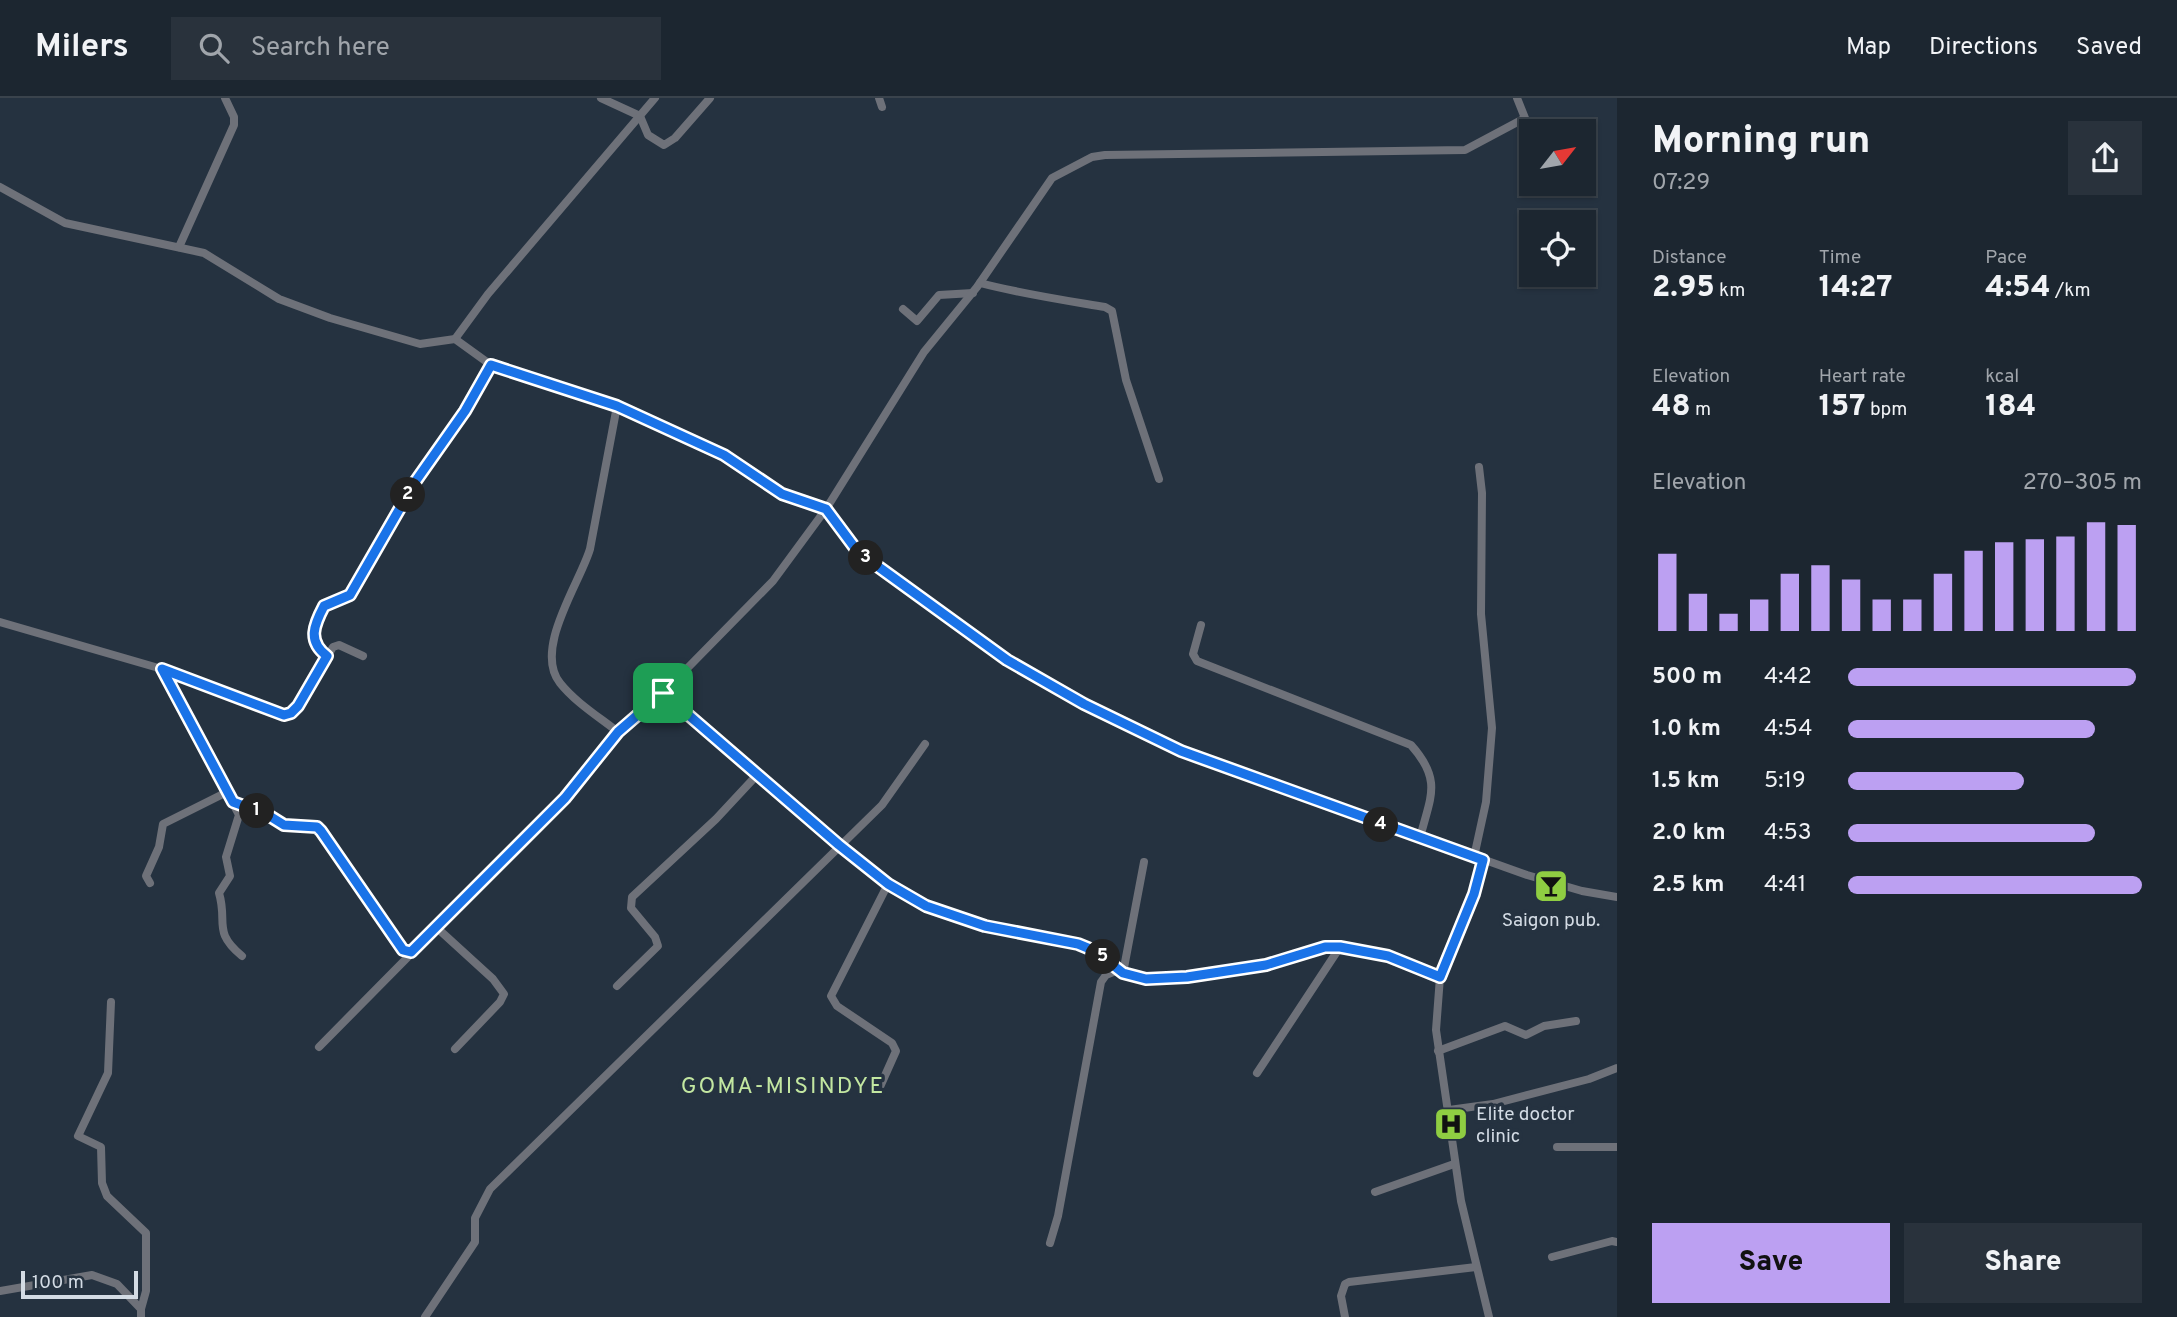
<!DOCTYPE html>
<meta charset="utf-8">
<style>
:root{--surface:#1c2630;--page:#29323c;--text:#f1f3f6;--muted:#a0a5ab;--line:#3a434c;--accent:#bca0f2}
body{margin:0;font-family:Overpass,sans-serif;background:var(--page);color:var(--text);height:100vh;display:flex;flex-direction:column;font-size:26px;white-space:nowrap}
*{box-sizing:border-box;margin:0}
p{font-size:23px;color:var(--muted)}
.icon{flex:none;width:38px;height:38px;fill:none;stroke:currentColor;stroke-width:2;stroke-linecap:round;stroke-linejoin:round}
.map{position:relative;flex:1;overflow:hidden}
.drawer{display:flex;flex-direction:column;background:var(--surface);width:560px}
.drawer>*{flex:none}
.needle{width:46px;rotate:59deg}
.fabs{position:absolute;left:1519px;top:21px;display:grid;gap:14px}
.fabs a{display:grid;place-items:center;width:77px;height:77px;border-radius:0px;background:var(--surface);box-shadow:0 2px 5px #0004,0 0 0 2px var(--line);font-size:35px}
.scale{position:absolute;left:21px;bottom:18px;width:117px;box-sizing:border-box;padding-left:7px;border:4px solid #d3dbe4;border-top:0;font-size:19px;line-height:24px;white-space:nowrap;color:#d3dbe4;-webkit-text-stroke:5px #253240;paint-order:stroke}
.pin{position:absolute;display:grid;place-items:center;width:60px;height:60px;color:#fff;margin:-30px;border-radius:14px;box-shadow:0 4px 10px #0006}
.km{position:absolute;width:35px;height:35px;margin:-18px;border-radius:50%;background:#222;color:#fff;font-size:19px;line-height:35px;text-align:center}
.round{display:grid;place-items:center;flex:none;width:74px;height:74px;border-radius:0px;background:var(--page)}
.summary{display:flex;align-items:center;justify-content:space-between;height:119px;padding:0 35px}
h1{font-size:38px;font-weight:800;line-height:52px}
.stats{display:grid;grid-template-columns:repeat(3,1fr);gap:10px;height:119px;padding:7px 35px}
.stats div{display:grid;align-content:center}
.stats b{font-size:30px;font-weight:800}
.stats small{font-size:19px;font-weight:400}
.stats p{font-size:19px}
.chart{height:196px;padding:14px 35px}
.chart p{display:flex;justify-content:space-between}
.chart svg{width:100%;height:126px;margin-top:7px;stroke:var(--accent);stroke-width:6}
.action{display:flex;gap:14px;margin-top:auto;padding:14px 35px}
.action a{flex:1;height:80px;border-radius:0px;background:var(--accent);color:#111;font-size:28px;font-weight:800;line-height:80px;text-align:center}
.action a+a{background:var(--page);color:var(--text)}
ul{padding:0 35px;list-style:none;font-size:23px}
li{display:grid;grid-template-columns:112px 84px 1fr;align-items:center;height:52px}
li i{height:18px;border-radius:9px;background:var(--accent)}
header{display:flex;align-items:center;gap:42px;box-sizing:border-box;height:98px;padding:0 35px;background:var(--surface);border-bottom:2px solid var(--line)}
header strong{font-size:33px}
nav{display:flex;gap:38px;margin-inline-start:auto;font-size:24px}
.search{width:490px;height:63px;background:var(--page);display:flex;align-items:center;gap:18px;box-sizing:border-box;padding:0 24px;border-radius:0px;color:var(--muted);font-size:26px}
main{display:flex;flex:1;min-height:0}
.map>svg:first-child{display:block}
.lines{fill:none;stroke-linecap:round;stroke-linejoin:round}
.minor{stroke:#6e7179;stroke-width:8}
.route-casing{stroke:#fff;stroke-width:14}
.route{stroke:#1a73e8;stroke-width:9}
.labels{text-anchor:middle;stroke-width:7;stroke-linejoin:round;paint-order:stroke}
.poi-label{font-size:19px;fill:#d3dbe4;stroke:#253240}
.quarter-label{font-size:23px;letter-spacing:2px;fill:#c3e7a1;stroke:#253240}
</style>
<header>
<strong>Milers</strong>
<div class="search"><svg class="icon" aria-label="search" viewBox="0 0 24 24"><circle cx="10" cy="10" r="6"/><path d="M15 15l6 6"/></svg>Search here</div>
<nav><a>Map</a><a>Directions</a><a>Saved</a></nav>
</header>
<main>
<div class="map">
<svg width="1617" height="1219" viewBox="0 0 1617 1219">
<rect width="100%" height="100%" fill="#253240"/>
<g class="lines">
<g class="minor">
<polyline points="601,0 640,18 648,37 664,47 675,40 710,0"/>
<polyline points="879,0 882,9"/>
<polyline points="0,89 65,125 204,155 279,201 330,220 420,246 455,241 491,267 617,308 724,357 782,396 826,411 858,454 1007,562 1084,606 1181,653 1527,777 1582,793 1617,799"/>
<polyline points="179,149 234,27 234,19 225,0"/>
<path d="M980,185C1022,196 1063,202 1105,209L1112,213L1126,282L1159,381"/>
<polyline points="903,211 917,223 939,197 973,195"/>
<polyline points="455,241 488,196 655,0"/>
<path d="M617,308L590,451C580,485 533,551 560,585C575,604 599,619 618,634"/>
<polyline points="0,524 162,571 284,617 298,608 333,549 339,547 363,558"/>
<path d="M1201,527L1193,556L1197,563L1411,647C1443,683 1430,699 1420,740"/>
<path d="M327,558C307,543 314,527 324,508L350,497L415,384L465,313L491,267"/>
<path d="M162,571L239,717L226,759L230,778L219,795C228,825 212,833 242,858"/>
<polyline points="233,704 268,717 284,728 317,729 321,733 398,847 411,854"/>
<polyline points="1474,759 1486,704 1492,630 1481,516 1482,395 1479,369"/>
<polyline points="1483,762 1473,796 1440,879 1436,932 1461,1103 1489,1219"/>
<polyline points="150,785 146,778 159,749 163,726 227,694"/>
<polyline points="436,829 493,881 504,896 500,904 455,951"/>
<polyline points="1123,875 1144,764"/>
<polyline points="1440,879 1388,858 1340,849 1325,849 1266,867 1187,879 1146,881 1123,875 1095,853 1078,846 985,828 926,808 888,786 839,747 663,595 773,483 826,411 924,254 977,189 1052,80 1092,59 1105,57 1465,52 1525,20 1517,0"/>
<polyline points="617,888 658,848 655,839 631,810 632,799 716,721 757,677"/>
<polyline points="111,904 108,975 78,1038 101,1049 102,1085 107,1098 146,1135 146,1193 141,1211"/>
<polyline points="319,949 565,700 618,634 663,595"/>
<polyline points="1438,953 1505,928 1526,937 1544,928 1576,923"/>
<polyline points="1257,975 1340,849"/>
<polyline points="879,991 896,953 892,945 837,908 831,898 888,786"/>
<polyline points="1449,1012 1493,1006 1589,981 1617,970"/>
<polyline points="1557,1049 1617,1049"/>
<polyline points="1375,1094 1454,1066"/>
<polyline points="1050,1145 1058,1118 1101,884 1106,877 1118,872"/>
<polyline points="1552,1159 1612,1143 1617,1144"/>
<polyline points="0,1193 92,1177 117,1186 141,1211 141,1219"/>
<polyline points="425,1219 475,1144 475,1120 490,1091 882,707 925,646"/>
<polyline points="1345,1219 1341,1198 1345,1186 1349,1184 1476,1169"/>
</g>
</g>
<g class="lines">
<g class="route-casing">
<path id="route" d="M491,267L617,308L724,357L782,396L826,411L858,454L1007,562L1084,606L1181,653L1483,762L1474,796L1440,879L1388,858L1340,849H1325L1266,867L1187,879L1146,881L1123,875L1095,853L1078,846L985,828L926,808L888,786L839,747L663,595L618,634L565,700L411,854L403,852L321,733L317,729L284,727L268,717L233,704L162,571L284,617L291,615L298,608L327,558C307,543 314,527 324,508L350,497L415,384L465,313Z"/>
</g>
<use href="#route" class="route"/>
</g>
<defs>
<g id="bar-square" transform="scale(1.75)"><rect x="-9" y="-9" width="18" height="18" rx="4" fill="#8fcd42" stroke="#253240"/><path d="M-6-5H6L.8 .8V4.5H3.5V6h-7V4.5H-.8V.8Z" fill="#111"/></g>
<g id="hospital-square" transform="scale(1.75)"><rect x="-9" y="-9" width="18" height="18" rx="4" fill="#8fcd42" stroke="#253240"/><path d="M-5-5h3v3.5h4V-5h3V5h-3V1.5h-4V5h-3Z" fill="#111"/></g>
</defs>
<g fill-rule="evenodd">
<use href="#bar-square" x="1551" y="788"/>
<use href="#hospital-square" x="1451" y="1026"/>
</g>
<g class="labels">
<g class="poi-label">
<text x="1551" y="828">Saigon pub.</text>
<text x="1476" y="1022" text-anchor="start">Elite doctor<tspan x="1476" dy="22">clinic</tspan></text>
</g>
<g class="quarter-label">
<text x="783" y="995">GOMA-MISINDYE</text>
</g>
</g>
</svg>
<div class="fabs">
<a><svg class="needle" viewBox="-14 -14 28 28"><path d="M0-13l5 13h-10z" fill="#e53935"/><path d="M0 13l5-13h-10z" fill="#a0a5ab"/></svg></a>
<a><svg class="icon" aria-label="locate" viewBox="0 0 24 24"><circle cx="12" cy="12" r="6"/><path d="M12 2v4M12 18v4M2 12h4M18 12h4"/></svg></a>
</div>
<div class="scale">100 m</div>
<div class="pin" style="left:663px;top:595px;background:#1e9e55"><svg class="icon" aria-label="arrive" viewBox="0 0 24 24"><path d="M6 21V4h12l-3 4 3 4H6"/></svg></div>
<b class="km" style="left:257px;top:713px">1</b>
<b class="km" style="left:408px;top:397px">2</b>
<b class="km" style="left:866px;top:460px">3</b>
<b class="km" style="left:1381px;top:727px">4</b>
<b class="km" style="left:1103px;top:859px">5</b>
</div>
<section class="drawer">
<div class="summary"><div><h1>Morning run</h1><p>07:29</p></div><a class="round"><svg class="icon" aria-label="share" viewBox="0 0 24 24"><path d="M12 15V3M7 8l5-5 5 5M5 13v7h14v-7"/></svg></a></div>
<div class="stats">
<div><p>Distance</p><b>2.95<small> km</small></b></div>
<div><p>Time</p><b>14:27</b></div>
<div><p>Pace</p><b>4:54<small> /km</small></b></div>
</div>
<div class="stats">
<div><p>Elevation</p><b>48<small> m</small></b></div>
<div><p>Heart rate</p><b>157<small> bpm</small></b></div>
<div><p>kcal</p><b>184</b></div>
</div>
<div class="chart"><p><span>Elevation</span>270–305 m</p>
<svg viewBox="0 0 160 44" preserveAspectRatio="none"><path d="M5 44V17M15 44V31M25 44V38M35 44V33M45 44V24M55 44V21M65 44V26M75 44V33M85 44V33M95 44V24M105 44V16M115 44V13M125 44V12M135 44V11M145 44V6M155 44V7"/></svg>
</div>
<ul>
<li><b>500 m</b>4:42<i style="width:98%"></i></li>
<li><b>1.0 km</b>4:54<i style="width:84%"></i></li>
<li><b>1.5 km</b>5:19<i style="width:60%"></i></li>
<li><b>2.0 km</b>4:53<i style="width:84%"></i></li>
<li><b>2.5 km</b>4:41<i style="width:100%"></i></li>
</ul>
<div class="action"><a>Save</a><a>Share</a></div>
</section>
</main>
